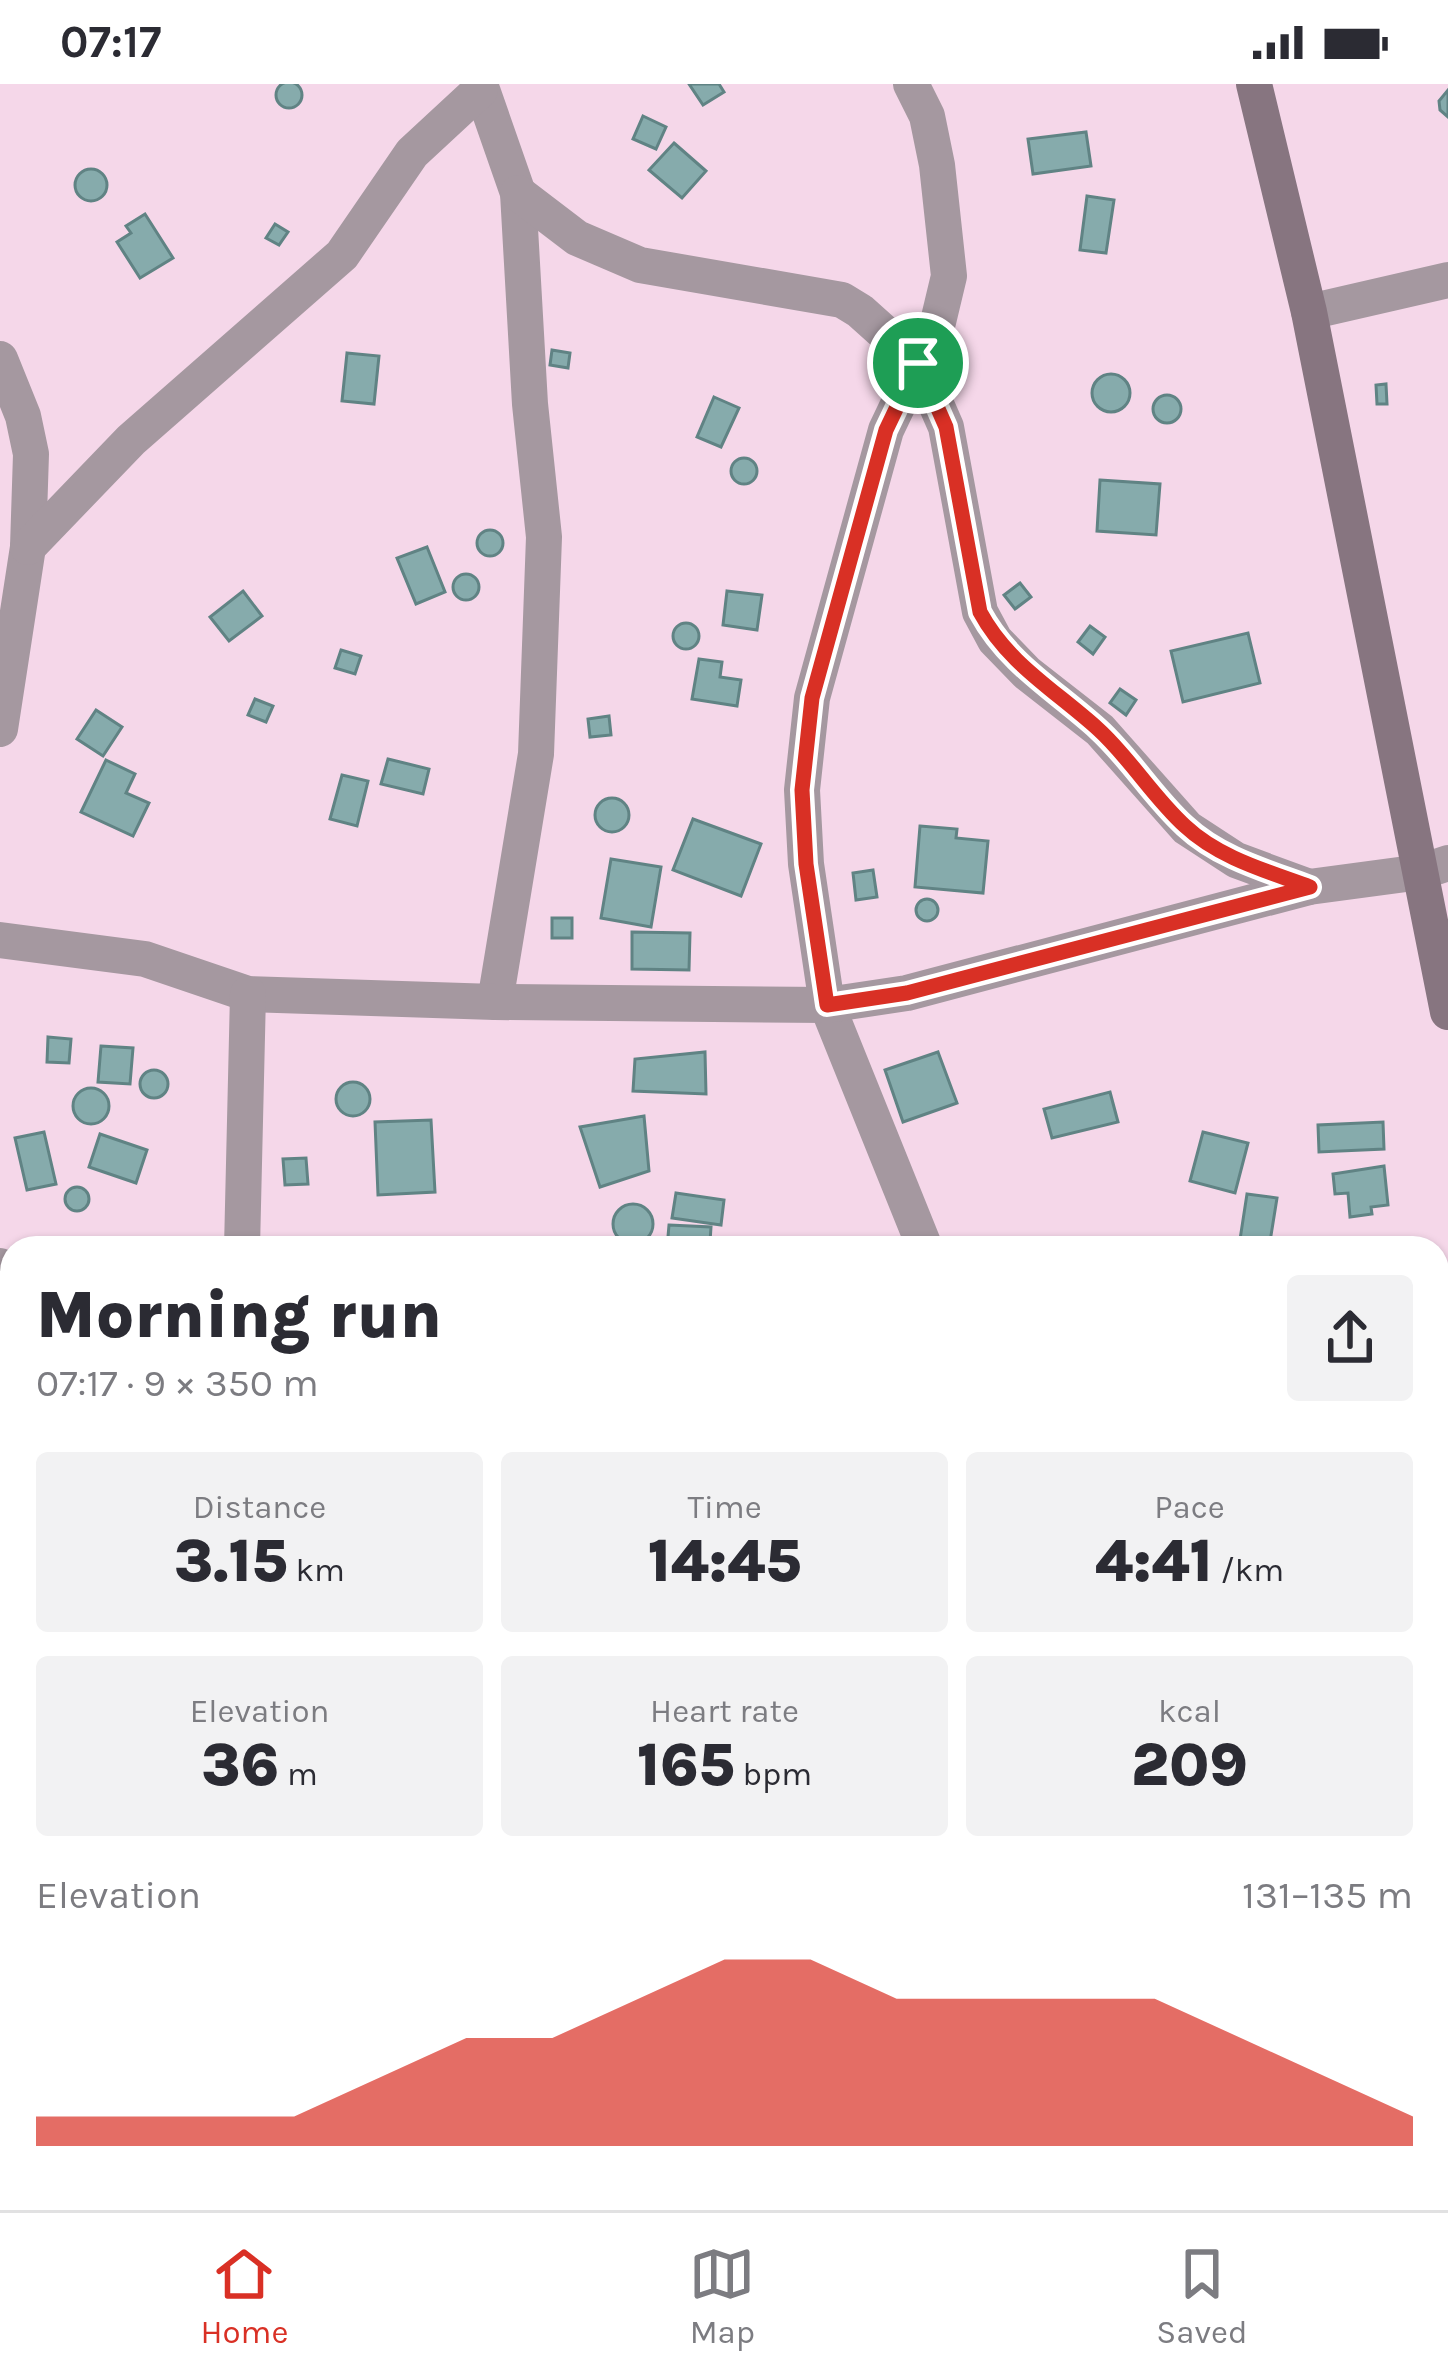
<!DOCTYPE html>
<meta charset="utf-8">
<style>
:root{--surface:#fff;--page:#f2f2f3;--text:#2b2b33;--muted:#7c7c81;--line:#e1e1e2;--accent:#d93025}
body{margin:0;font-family:Karla,sans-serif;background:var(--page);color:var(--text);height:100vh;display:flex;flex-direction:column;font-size:45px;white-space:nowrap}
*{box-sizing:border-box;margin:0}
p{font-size:39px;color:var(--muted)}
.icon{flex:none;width:66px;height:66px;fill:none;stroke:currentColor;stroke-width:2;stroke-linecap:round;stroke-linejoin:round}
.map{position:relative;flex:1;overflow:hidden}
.panel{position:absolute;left:0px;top:1152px;width:1449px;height:975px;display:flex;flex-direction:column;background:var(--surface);border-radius:36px 36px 0 0;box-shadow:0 3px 9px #0004}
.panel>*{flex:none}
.pin{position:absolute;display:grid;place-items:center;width:102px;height:102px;color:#fff;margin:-51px;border:6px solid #fff;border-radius:50%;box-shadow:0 3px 12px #0007}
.round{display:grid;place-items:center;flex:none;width:126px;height:126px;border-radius:12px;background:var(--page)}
.summary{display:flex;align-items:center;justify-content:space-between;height:204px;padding:0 36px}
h1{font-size:66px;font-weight:800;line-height:90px}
.stats{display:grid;grid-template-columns:repeat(3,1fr);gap:18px;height:204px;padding:12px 36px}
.stats div{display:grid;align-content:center;border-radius:12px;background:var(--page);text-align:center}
.stats b{font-size:60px;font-weight:800}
.stats small{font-size:33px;font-weight:400}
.stats p{font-size:33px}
.chart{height:336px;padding:24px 36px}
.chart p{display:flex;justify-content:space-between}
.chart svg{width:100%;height:216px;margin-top:12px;fill:var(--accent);opacity:.7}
.status{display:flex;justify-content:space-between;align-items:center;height:84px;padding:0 60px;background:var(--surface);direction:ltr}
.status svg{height:33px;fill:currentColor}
.menu{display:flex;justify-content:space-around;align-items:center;height:168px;border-top:3px solid var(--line);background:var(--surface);font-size:33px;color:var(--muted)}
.menu a{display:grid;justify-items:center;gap:6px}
.menu .active{color:var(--accent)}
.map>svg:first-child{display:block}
.building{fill:#86abac;stroke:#608384;stroke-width:3}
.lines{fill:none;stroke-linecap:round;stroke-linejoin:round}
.street{stroke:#a598a0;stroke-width:36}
.secondary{stroke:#877580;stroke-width:36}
.route-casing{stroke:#fff;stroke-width:24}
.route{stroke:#d93025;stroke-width:15}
</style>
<div class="status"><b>07:17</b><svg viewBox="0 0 49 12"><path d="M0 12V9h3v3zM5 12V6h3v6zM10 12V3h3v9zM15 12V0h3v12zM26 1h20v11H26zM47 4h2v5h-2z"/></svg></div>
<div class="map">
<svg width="1448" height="2126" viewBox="0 0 1448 2126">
<rect width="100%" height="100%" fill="#f5d7e9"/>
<g class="building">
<circle cx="289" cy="11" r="13"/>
<polygon points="689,0 719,0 724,8 703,21"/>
<polygon points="1448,6 1448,33 1440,26 1439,17"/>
<polygon points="643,32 666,43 656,65 633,55"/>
<polygon points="1086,48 1091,82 1033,90 1028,55"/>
<polygon points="674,59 706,87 682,114 649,86"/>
<circle cx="91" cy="101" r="16"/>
<polygon points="1087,112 1114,116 1106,169 1080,166"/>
<polygon points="145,130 173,174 140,194 117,158 131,149 126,142"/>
<polygon points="275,140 288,148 279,161 266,154"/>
<polygon points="552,266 570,269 568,284 550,281"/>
<polygon points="347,269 379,272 374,320 342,317"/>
<circle cx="1111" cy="309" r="19"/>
<polygon points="1386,300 1387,320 1377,320 1376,301"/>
<circle cx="1167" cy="325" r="14"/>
<polygon points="714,313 739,324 721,363 697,353"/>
<circle cx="744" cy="387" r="13"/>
<polygon points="1100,396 1160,400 1156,451 1097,447"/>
<circle cx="490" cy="459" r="13"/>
<polygon points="427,463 445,508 416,520 397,474"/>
<circle cx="466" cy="503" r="13"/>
<polygon points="1020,499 1031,513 1015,525 1004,511"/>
<polygon points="243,507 262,532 229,557 210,533"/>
<polygon points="727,507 762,511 757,546 723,541"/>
<circle cx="686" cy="552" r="13"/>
<polygon points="1090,542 1105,553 1093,570 1078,558"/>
<polygon points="1248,549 1260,599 1183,618 1171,567"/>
<polygon points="341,566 361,572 355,590 335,584"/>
<polygon points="699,575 722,578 720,593 741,596 737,622 692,615"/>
<polygon points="1120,605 1136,616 1126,631 1110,619"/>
<polygon points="255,615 273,622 266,638 248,631"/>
<polygon points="96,626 122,643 103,672 77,655"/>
<polygon points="609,632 611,651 590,653 588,635"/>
<polygon points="388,675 429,685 423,710 381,700"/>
<polygon points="106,676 135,690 126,709 149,719 133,752 81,728"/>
<polygon points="342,691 368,697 357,742 330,735"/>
<circle cx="612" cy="731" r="17"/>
<polygon points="693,735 761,760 741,812 673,786"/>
<polygon points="920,742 957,745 956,754 988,757 983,809 915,803"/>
<polygon points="611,775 661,783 651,843 601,834"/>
<polygon points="873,786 877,813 856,816 853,789"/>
<circle cx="927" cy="826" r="11"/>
<rect x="552" y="834" width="20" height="20"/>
<polygon points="632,848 690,849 689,886 632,885"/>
<polygon points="48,953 71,955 69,979 47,978"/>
<polygon points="101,962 133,964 130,1000 98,998"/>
<polygon points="705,968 706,1010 633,1007 635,975"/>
<polygon points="938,968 957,1019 903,1038 885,986"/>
<circle cx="154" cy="1000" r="14"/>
<circle cx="353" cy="1015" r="17"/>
<circle cx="91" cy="1022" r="18"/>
<polygon points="1110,1008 1118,1038 1052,1054 1044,1025"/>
<polygon points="644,1032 649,1087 600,1103 580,1043"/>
<polygon points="431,1036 435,1108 378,1111 375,1038"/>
<polygon points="1383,1038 1384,1065 1319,1068 1318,1041"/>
<polygon points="44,1048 56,1100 27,1106 15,1054"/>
<polygon points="1203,1048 1248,1059 1235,1109 1190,1097"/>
<polygon points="100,1050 147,1066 136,1099 89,1083"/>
<polygon points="306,1074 308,1100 285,1101 283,1075"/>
<polygon points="1384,1082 1388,1121 1371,1123 1372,1130 1350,1133 1348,1109 1335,1110 1333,1090"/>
<circle cx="77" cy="1115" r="12"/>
<polygon points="676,1109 724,1116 721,1141 672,1134"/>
<polygon points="1247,1110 1277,1114 1269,1164 1239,1162"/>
<circle cx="633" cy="1140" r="20"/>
<polygon points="669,1141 711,1143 710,1158 695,1157 694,1164 667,1164"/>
<polygon points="1206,1154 1219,1164 1190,1164 1198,1155"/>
<polygon points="12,1322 12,1388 6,1392 0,1382 0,1330"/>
<polygon points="0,1790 12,1810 12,1838 7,1841 0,1832"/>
<polygon points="914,2115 971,2115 978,2126 920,2126"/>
</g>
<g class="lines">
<g class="street">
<polyline points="480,0 518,109 530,320 544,453 536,670 495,918"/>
<polyline points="911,0 927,32 937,81 949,192 938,238 918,279 946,343 980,528 995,556 1027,589 1100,646 1187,744 1236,776 1309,803"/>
<polyline points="518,109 577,154 640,181 842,216 860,227 918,279 886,346 812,614 802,706 806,780 827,921 925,1164"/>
<polyline points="1309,228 1448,196"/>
<polyline points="0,275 23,332 31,370 28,463 0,645"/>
<polyline points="28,463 131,356 342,171 412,69 480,6"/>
<polyline points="0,856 145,875 248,910 495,918 827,921 907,909 1309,803 1421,788 1448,779"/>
<polyline points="242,1164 248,910"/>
<polyline points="0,1182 12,1198"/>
<polyline points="1437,1477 1448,1474"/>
<polyline points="0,1653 12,1668"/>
<polyline points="0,1936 12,1926"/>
<polyline points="1341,2115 1347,2126"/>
</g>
<polyline class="secondary" points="1254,0 1309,228 1448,928"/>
</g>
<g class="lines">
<g class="route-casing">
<path id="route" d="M918,279L946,343L980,528C1008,580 1055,606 1098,645C1130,674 1153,713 1185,742C1219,774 1267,787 1310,803L907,909L827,921L806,780L802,706L812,614L886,346Z"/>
</g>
<use href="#route" class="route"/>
</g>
</svg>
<div class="pin" style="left:918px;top:279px;background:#1e9e55"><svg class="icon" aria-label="arrive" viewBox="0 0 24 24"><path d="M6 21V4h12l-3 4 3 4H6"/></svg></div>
<section class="panel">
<div class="summary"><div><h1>Morning run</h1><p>07:17 · 9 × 350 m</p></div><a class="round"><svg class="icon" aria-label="share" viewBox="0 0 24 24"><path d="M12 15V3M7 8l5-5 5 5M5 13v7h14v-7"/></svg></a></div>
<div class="stats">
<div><p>Distance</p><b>3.15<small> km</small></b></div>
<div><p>Time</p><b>14:45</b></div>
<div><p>Pace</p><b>4:41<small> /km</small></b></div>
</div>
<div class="stats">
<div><p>Elevation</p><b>36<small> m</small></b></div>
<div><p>Heart rate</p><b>165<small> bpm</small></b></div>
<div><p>kcal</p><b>209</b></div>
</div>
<div class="chart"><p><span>Elevation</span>131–135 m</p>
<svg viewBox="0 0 160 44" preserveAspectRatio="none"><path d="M0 44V38L10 38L20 38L30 38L40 30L50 22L60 22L70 14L80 6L90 6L100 14L110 14L120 14L130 14L140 22L150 30L160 38V44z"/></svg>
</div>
</section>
</div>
<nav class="menu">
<a class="active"><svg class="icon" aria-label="home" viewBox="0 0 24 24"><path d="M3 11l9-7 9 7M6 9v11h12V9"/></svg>Home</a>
<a><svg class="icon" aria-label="map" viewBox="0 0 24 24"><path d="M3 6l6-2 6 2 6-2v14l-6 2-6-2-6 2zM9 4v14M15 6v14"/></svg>Map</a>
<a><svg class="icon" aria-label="saved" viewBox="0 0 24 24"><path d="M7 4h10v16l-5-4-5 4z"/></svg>Saved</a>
</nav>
